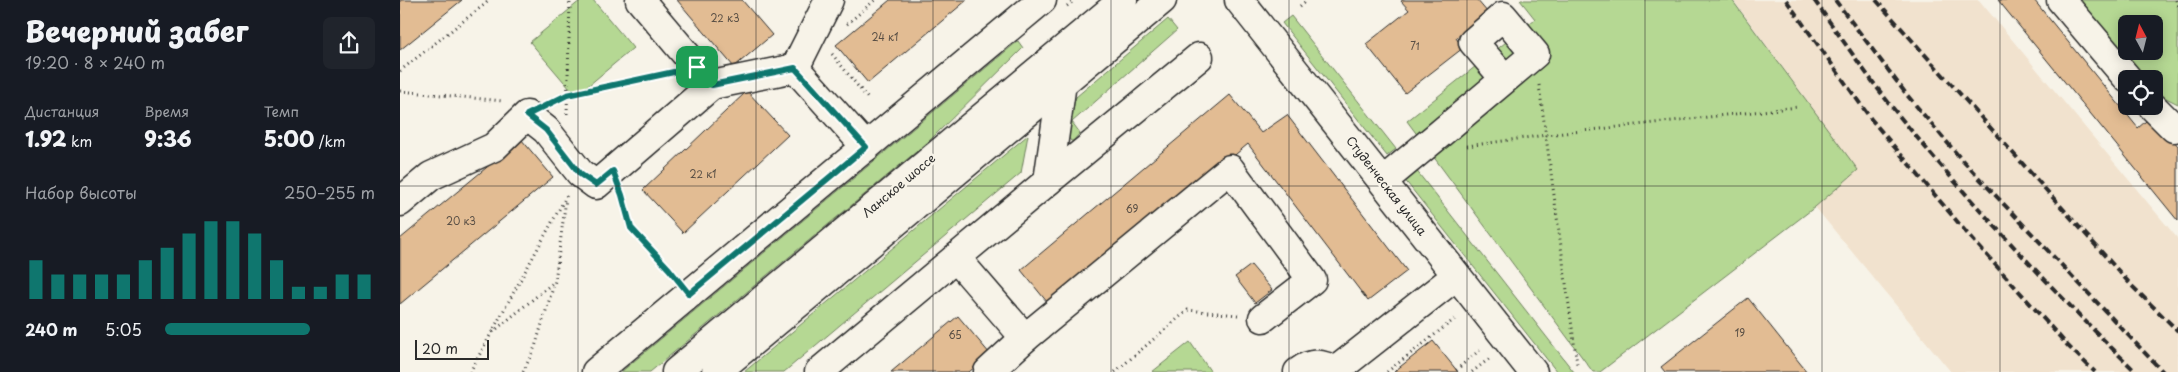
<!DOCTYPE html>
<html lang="ru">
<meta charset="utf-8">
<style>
:root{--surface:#171b24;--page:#20242c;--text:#f1f3f6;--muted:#9ea1a6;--accent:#0f766e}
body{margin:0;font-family:"Playpen Sans",sans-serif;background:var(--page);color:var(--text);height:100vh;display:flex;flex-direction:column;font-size:19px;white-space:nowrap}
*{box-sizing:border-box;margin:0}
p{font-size:16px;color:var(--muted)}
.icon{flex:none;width:28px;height:28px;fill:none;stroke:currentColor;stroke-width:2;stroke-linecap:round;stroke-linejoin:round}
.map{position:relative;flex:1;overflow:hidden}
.sheet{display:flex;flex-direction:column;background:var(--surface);width:400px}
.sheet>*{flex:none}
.needle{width:32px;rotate:353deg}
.tools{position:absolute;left:1718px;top:15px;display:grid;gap:10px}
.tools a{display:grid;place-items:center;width:45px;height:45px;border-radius:8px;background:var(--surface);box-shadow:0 2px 12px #0003;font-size:25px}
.scale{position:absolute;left:15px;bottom:12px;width:74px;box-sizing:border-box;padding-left:5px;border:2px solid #2b2b2b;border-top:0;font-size:14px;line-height:18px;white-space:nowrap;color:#2b2b2b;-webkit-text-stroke:4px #f7f3e8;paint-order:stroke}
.pin{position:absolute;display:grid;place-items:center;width:42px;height:42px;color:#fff;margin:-21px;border-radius:10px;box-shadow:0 2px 8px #0006}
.round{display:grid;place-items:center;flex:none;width:52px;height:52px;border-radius:8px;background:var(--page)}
.summary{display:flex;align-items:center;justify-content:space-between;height:85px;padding:0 25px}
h1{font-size:28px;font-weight:800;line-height:38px}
.metrics{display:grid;grid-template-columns:repeat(3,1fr);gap:8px;height:85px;padding:5px 25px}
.metrics div{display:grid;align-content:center}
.metrics b{font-size:21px;font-weight:800}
.metrics small{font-size:14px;font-weight:400}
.metrics p{font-size:14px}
.chart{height:140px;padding:10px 25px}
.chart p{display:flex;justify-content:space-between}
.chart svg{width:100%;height:90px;margin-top:5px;stroke:var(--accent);stroke-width:6}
ul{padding:0 25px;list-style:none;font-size:16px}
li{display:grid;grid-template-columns:80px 60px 1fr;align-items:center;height:38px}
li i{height:12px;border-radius:6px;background:var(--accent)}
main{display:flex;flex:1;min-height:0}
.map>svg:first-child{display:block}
.built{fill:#f1e2ce}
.green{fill:#b5d893;stroke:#70825f;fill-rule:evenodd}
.building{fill:#e2bc93;stroke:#2b2b2b}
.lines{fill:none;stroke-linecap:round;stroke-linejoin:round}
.minor-casing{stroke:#2b2b2b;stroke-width:31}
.major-casing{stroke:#2b2b2b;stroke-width:31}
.path{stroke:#2b2b2b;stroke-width:3;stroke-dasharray:1 4;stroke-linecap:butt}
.minor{stroke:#f7f3e8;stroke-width:28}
.major{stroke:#f7f3e8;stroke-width:28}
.rail{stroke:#2b2b2b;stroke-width:4;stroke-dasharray:8 4;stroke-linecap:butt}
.route-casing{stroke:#fff;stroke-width:10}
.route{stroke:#0f766e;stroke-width:6}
.grid{fill:none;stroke:#2b2b2b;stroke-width:1;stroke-opacity:0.55}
.labels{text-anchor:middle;stroke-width:5;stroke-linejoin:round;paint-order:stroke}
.number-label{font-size:10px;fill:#594f45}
.street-label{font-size:12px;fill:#2b2b2b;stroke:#f7f3e8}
</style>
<main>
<section class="sheet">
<div class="summary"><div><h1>Вечерний забег</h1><p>19:20 · 8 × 240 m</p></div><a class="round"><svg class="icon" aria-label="share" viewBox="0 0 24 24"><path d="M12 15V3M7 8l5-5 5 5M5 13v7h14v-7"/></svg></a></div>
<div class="metrics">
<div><p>Дистанция</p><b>1.92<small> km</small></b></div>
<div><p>Время</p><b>9:36</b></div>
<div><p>Темп</p><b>5:00<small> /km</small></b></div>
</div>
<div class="chart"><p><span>Набор высоты</span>250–255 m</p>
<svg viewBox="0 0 160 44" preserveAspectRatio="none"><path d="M5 44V25M15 44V32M25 44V32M35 44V32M45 44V32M55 44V25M65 44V19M75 44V12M85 44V6M95 44V6M105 44V12M115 44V25M125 44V38M135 44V38M145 44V32M155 44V32"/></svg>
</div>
<ul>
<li><b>240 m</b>5:05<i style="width:69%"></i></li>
</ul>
</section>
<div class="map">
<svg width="1778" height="372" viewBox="0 0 1778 372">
<rect width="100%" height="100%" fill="#f7f3e8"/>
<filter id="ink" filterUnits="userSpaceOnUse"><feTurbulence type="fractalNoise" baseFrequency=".02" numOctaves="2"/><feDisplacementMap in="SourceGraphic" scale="10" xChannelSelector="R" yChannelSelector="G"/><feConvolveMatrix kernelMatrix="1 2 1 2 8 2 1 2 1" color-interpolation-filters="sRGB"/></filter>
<g filter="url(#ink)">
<polygon class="built" points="1333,0 1579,0 1778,239 1778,372 1551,372 1415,207 1458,170"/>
<g class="green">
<polygon points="181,0 193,0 233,48 176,96 130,42"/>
<polygon points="1120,0 1332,0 1458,170 1415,207 1200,372 1193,372 1007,121 1135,19"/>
<path d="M1678,0H1778V104L1756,93L1754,90V79H1744ZM1726,24H1754V51H1726Z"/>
<polygon points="891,16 996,149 987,156 882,23"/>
<polygon points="768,19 777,30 672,122 680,133 673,141 671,141 664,132 676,97"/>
<polygon points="618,41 623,48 528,142 250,372 221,372"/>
<polygon points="628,135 621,173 384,372 344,372"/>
<polygon points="1012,165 1174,372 1157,372 1000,174"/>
<polygon points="790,342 811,372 752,372"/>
</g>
<g class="building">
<polygon points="0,0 62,0 0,50"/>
<polygon points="277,0 342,0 372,35 334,67"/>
<polygon points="490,0 567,0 468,83 436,45"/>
<polygon points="1003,0 1077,0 1088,13 1056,38 1063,48 1005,93 966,44 1009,10 1001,1"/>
<polygon points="1598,0 1634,0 1738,128 1753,115 1778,146 1778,221"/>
<polygon points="347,91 388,135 283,233 243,190"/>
<polygon points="830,95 861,133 887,115 1007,271 968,301 848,144 652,308 621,270"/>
<polygon points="121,139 153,177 0,304 0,239"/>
<polygon points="851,265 872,290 855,303 835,277"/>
<polygon points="1348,298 1407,372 1265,372 1261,367"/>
<polygon points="558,316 590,354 569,372 491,372"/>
<polygon points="1033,341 1058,372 994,372 996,370"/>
</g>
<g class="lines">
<g class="minor-casing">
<g id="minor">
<polyline points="240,0 312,85 395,68 466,147"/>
<polyline points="839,0 1133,372"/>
<polyline points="1661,0 1728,79"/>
<polyline points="395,68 429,0"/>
<polyline points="1752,106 1774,128"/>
<polyline points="648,181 799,57"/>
<path d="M983,181C1034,139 1084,97 1135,54L1103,16L1073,42L1105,79"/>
<polyline points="0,202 31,176 94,147 127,115 146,130 180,173 196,185 312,85"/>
<polyline points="556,258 625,338"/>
<polyline points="196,372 642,0"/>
<polyline points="419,372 648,181 662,83"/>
<polyline points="588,372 625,338 830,169 912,280 863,318"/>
<path d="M898,372C911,362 922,362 935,372"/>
<polyline points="934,372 1056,276"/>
</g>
</g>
<g class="major-casing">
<g id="major">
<polyline points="276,372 723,0"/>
<polyline points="316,372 762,0"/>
</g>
</g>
<g class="path">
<polyline points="1776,0 1778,6"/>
<polyline points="667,6 675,0"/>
<polyline points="900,6 907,0"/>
<polyline points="447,24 475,0"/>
<polyline points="432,54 469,100"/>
<polyline points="0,71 90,0"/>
<polyline points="1139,85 1177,364"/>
<polyline points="0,91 103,101"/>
<polyline points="153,102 167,95 267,73"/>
<polyline points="167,114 170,0"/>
<polyline points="1067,146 1146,135 1398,107"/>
<polyline points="223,197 231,228 273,273"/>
<polyline points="93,332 154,282"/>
<polyline points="1056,370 1081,349"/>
<polyline points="70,372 167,195"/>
<polyline points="123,372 135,347 155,281 166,199"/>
<polyline points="715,372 788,310 838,315"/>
<polyline points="987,372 1056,318"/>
<polyline points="1072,372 1089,359"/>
</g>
<use href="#minor" class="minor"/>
<use href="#major" class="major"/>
<g class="rail">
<polyline points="1386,0 1471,119 1566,232 1668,346 1695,372"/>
<path d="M1414,0C1440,36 1465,73 1492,107C1567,200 1651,288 1736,372"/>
<polyline points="1435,0 1507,95 1562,160 1763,372"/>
<polyline points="1476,0 1732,286 1778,331"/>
</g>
</g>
</g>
<g class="lines" filter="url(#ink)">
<g class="route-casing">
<polygon id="route" points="297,67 312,85 395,68 466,147 289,294 269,269 231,228 222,195 213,171 196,185 180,174 146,130 127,115 167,95"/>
</g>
<use href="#route" class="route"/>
</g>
<path class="grid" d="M178,0V372M356,0V372M533,0V372M711,0V372M889,0V372M1067,0V372M1245,0V372M1422,0V372M1600,0V372M0,186H1778"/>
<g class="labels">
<g class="number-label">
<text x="325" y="22">22 к3</text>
<text x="485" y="41">24 к1</text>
<text x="1015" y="50">71</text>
<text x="303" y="178">22 к1</text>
<text x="732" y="213">69</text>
<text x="61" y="225">20 к3</text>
<text x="1340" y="337">19</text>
<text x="555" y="339">65</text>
</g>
<g class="street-label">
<text transform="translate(499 186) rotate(-40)" y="4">Ланское шоссе</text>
<text transform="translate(986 186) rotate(52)" y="4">Студенческая улица</text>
</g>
</g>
</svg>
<div class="tools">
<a><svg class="needle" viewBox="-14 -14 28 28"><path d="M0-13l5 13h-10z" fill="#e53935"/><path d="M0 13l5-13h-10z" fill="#9ea1a6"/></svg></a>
<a><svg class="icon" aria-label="locate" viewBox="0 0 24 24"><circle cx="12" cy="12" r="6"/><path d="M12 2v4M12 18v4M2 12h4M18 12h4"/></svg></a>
</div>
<div class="scale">20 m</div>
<div class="pin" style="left:297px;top:67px;background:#1e9e55"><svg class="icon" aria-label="arrive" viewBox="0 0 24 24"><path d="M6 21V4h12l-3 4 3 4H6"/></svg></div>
</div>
</main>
